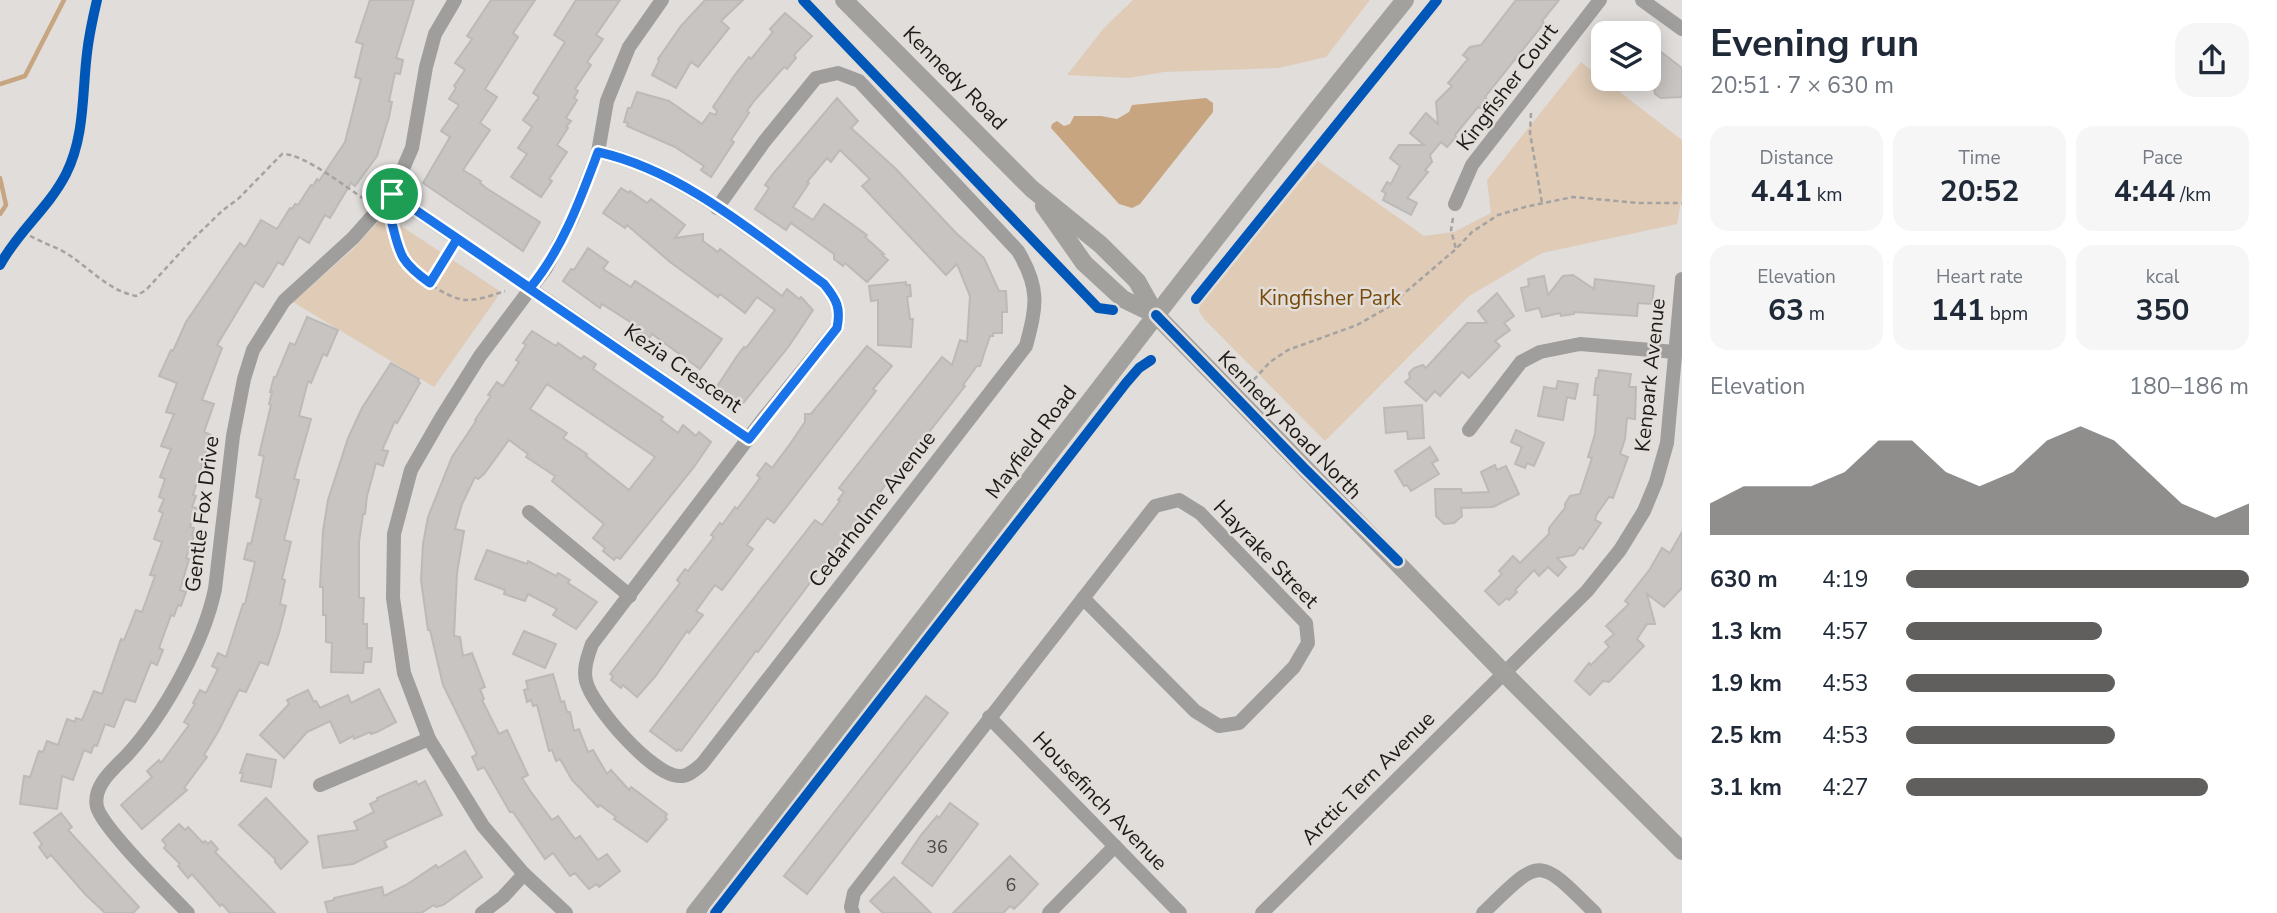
<!DOCTYPE html>
<meta charset="utf-8">
<style>
:root{--surface:#fff;--page:#f6f6f7;--text:#1f2937;--muted:#747a83;--accent:#615f5d}
body{margin:0;font-family:"Nunito Sans",sans-serif;background:var(--page);color:var(--text);height:100vh;display:flex;flex-direction:column;font-size:26px;white-space:nowrap}
*{box-sizing:border-box;margin:0}
p{font-size:23px;color:var(--muted)}
.icon{flex:none;width:38px;height:38px;fill:none;stroke:currentColor;stroke-width:2;stroke-linecap:round;stroke-linejoin:round}
.map{position:relative;flex:1;overflow:hidden}
.drawer{display:flex;flex-direction:column;background:var(--surface);width:595px}
.drawer>*{flex:none}
.buttons{position:absolute;left:1591px;top:21px;display:grid;gap:14px}
.buttons a{display:grid;place-items:center;width:70px;height:70px;border-radius:14px;background:var(--surface);box-shadow:0 4px 18px #0003;font-size:35px}
.pin{position:absolute;display:grid;place-items:center;width:60px;height:60px;color:#fff;margin:-30px;border:4px solid #fff;border-radius:50%;box-shadow:0 2px 7px #0007}
.round{display:grid;place-items:center;flex:none;width:74px;height:74px;border-radius:21px;background:var(--page)}
.overview{display:flex;align-items:center;justify-content:space-between;height:119px;padding:0 28px}
h1{font-size:38px;font-weight:700;line-height:52px}
.figures{display:grid;grid-template-columns:repeat(3,1fr);gap:10px;height:119px;padding:7px 28px}
.figures div{display:grid;align-content:center;border-radius:18px;background:var(--page);text-align:center}
.figures b{font-size:30px;font-weight:700}
.figures small{font-size:19px;font-weight:400}
.figures p{font-size:19px}
.chart{height:196px;padding:14px 28px}
.chart p{display:flex;justify-content:space-between}
.chart svg{width:100%;height:126px;margin-top:7px;fill:var(--accent);opacity:.7}
ul{padding:0 28px;list-style:none;font-size:23px}
li{display:grid;grid-template-columns:112px 84px 1fr;align-items:center;height:52px}
li i{height:18px;border-radius:9px;background:var(--accent)}
main{display:flex;flex:1;min-height:0}
.map>svg:first-child{display:block}
.green{fill:#dfcbb6}
.water{fill:#c7a580}
.lines{fill:none;stroke-linecap:round;stroke-linejoin:round}
.stream{stroke:#c7a580;stroke-width:4.5}
.building{fill:#c7c4c2;stroke:#bcbab8;stroke-width:2;fill-rule:evenodd}
.path{stroke:#a4a3a2;stroke-width:2.5;stroke-dasharray:5 3.5;stroke-linecap:butt}
.minor{stroke:#9f9e9d;stroke-width:14}
.major{stroke:#a2a19e;stroke-width:18}
.cycleway-casing{stroke:#e2ddd8;stroke-width:15}
.cycleway{stroke:#0057b8;stroke-width:10}
.route-casing{stroke:#fff;stroke-width:14}
.route{stroke:#1a73e8;stroke-width:9}
.labels{text-anchor:middle;stroke-width:5;stroke-linejoin:round;paint-order:stroke}
.number-label{font-size:18px;fill:#484745}
.street-label{font-size:21px;fill:#1c1b19;stroke:#e2ddd8}
.park-label{font-size:21px;fill:#784a09;stroke:#e2ddd8}
</style>
<main>
<div class="map">
<svg width="1682" height="913" viewBox="0 0 1682 913">
<rect width="100%" height="100%" fill="#e0ddda"/>
<g class="green">
<polygon points="1133,0 1370,0 1326,57 1279,68 1164,72 1129,78 1067,75 1104,28"/>
<polygon points="1581,62 1682,140 1682,196 1677,224 1542,253 1469,296 1325,441 1204,319 1199,311 1200,302 1318,161 1424,236 1454,232 1491,213 1487,180"/>
<polygon points="386,216 501,292 434,387 293,302 352,250 379,221"/>
</g>
<polygon class="water" points="1206,98 1213,103 1213,112 1140,204 1132,208 1119,204 1051,128 1052,124 1057,121 1064,126 1070,124 1074,116 1101,116 1117,119 1129,112 1132,105"/>
<g class="lines">
<g class="stream">
<polyline points="0,84 25,76 64,0"/>
<polyline points="0,178 6,205 0,214"/>
</g>
</g>
<g class="building">
<polygon points="370,0 414,0 396,58 403,60 400,74 395,73 389,101 392,102 389,117 377,156 355,186 351,183 330,218 325,215 309,243 299,237 283,265 278,262 263,287 255,282 217,345 222,348 202,400 214,404 204,432 211,435 193,495 196,496 192,507 197,508 190,527 194,528 192,535 194,536 186,558 189,559 180,590 186,592 181,606 178,605 174,616 171,615 159,648 163,650 157,665 151,662 135,702 125,699 114,727 105,724 97,746 94,745 91,753 84,750 73,780 62,776 57,809 20,804 24,776 30,777 39,751 43,752 47,741 58,745 67,719 75,722 76,718 82,720 94,691 102,694 121,639 124,640 136,610 142,612 155,576 150,575 162,542 154,539 163,513 159,511 164,499 159,497 165,479 160,477 171,449 161,446 174,414 166,412 177,383 159,376 171,350 173,351 186,322 240,243 245,247 261,220 277,229 290,208 292,209 295,204 298,205 311,185 313,186 317,179 319,181 345,142 361,79 355,77 363,44 356,42"/>
<polygon points="491,0 535,0 513,33 518,37 485,89 497,97 480,123 490,130 463,170 481,181 480,183 486,188 540,222 523,251 423,183 450,137 441,131 459,105 449,99 456,88 454,86 465,70 455,63 472,39 467,36"/>
<polygon points="576,0 620,0 596,35 603,39 587,62 591,65 575,89 578,91 574,98 577,100 566,118 571,121 566,127 568,128 557,145 567,152 549,179 552,181 541,197 511,177 527,154 518,148 532,127 523,120 539,97 533,93 565,42 554,35"/>
<polygon points="705,0 743,0 721,21 729,28 698,67 691,62 676,88 652,75 659,61 658,59 681,26"/>
<polygon points="1516,0 1559,0 1542,21 1544,23 1485,97 1487,99 1480,108 1478,107 1455,135 1456,137 1447,147 1441,142 1430,155 1432,162 1425,170 1428,172 1407,198 1417,203 1411,215 1383,200 1386,193 1382,191 1387,182 1391,184 1400,166 1390,158 1395,150 1399,145 1424,145 1410,133 1426,113 1438,124 1436,102 1452,86 1448,83 1468,59 1463,55 1470,47 1481,45"/>
<polygon points="785,13 812,36 794,55 796,58 787,69 784,67 754,101 747,111 749,113 731,140 734,142 711,177 701,170 704,166 675,147 627,126 628,123 624,122 628,108 631,108 637,92 669,101 702,124 710,113 716,115 717,111 713,107 734,76 749,57 751,59 773,32 770,29"/>
<polygon points="1648,42 1682,68 1682,97 1661,98 1655,94 1652,74 1648,78"/>
<polygon points="837,98 858,121 851,128 896,169 956,233 984,258 999,291 1006,291 1007,312 1002,312 1002,333 993,333 993,336 990,336 980,366 977,366 963,385 965,386 893,478 892,476 836,552 834,551 758,652 756,651 681,751 678,749 677,751 650,731 815,520 822,525 840,501 838,500 844,492 839,488 942,357 952,365 960,340 967,342 970,296 957,264 946,275 862,186 870,179 840,150 831,162 827,158 807,182 809,183 793,207 813,220 824,204 867,235 865,237 884,254 882,255 888,260 867,282 845,263 843,266 834,259 834,254 791,223 786,230 755,209 769,188 765,185 772,175"/>
<polygon points="621,188 629,193 630,191 647,203 651,199 685,225 675,238 703,234 703,241 718,252 720,249 782,296 787,289 799,299 801,297 813,310 789,346 741,406 716,388 737,356 744,347 746,348 775,310 757,297 745,313 720,294 718,297 670,262 627,225 625,228 603,213"/>
<polygon points="588,248 608,262 603,269 631,287 635,281 722,339 700,369 652,334 648,340 635,332 638,327 602,304 600,308 563,281 571,269 574,270"/>
<polygon points="1573,275 1594,289 1595,279 1654,286 1652,304 1638,303 1637,316 1574,312 1574,314 1561,316 1560,313 1542,317 1539,308 1526,311 1521,288 1529,286 1528,279 1544,276 1548,295 1563,276"/>
<polygon points="906,282 906,285 910,285 911,296 907,297 910,319 913,319 911,347 878,345 878,300 871,301 869,286"/>
<polygon points="1497,293 1514,316 1504,323 1510,330 1495,341 1500,346 1469,378 1462,372 1440,396 1435,391 1426,401 1405,382 1410,378 1409,373 1414,368 1423,365 1426,368 1467,323 1487,323 1478,311"/>
<polygon points="307,317 338,330 327,356 323,354 311,383 308,381 299,416 311,419 294,479 299,480 284,540 291,542 282,579 285,580 280,604 286,606 279,633 268,665 260,662 246,692 239,690 218,732 204,755 207,757 184,788 187,790 142,829 121,805 152,777 147,771 159,760 161,763 189,725 184,722 195,704 193,703 200,690 206,693 218,669 212,666 218,653 226,657 243,604 245,604 255,562 244,559 248,543 251,544 261,499 256,497 264,456 259,455 271,405 269,404 272,392 270,392 274,377 276,377 290,343 295,345"/>
<path d="M532,331L556,346L558,343L581,359L584,356L596,364L593,369L663,417L661,420L678,433L683,425L696,436L699,432L711,442L694,467L620,559L616,557L614,560L603,551L605,548L593,538L604,524L552,481L555,476L526,457L528,454L509,440L484,474L478,479L475,477L462,504L455,529L464,531L457,573L454,636L460,637L463,656L472,653L485,687L480,689L484,699L482,700L499,734L507,730L528,775L522,778L531,792L552,820L558,816L575,839L580,836L598,860L607,854L620,871L599,887L597,884L589,889L575,873L570,876L553,853L545,859L513,812H510L484,767L478,770L472,757L477,754L443,685L430,630H428L421,580L423,544L428,517L452,457L476,421L475,420L491,396L488,395L497,382L503,386L519,362L516,360L526,345L523,343ZM547,384L655,457L629,490L586,456L587,454L563,438L567,433L530,409Z"/>
<polygon points="867,346 892,366 873,389 876,391 774,523 767,518 747,545 753,549 722,590 715,585 696,611 703,615 689,633 687,631 655,677 637,697 623,685 621,688 611,680 613,676 610,674 680,583 677,580 685,569 688,571 714,537 711,535 720,523 722,525 735,507 737,509 752,489 760,478 757,475 766,463 772,468 790,444 805,422 805,414 811,414"/>
<polygon points="391,363 419,379 418,381 420,383 397,423 395,421 382,450 388,451 383,466 376,463 367,496 365,514 363,514 359,542 359,598 364,598 363,624 367,624 367,648 372,648 371,662 364,662 363,673 331,672 332,643 326,642 326,615 323,615 323,587 320,587 323,531 328,500 348,438 362,408"/>
<polygon points="1599,370 1631,374 1629,387 1636,387 1635,419 1627,418 1625,439 1620,454 1628,457 1613,498 1609,497 1597,514 1595,520 1601,523 1583,549 1580,547 1574,555 1557,558 1566,567 1558,576 1548,567 1539,576 1534,570 1515,590 1517,592 1509,600 1507,598 1499,605 1485,591 1502,574 1499,571 1513,556 1520,563 1549,534 1549,528 1565,508 1565,504 1570,496 1580,494 1592,458 1588,457 1595,434 1598,395 1594,395 1596,378 1598,378"/>
<polygon points="1558,381 1578,384 1575,399 1567,397 1563,420 1538,416 1544,387 1556,389"/>
<polygon points="1422,405 1424,438 1408,439 1407,431 1386,433 1384,408"/>
<polygon points="1516,430 1544,443 1534,466 1527,463 1525,468 1515,464 1522,447 1511,442"/>
<polygon points="1430,447 1438,460 1432,463 1439,474 1411,491 1407,485 1404,486 1395,471"/>
<polygon points="1495,465 1497,470 1506,466 1519,494 1493,507 1461,508 1462,516 1454,523 1444,524 1436,516 1435,489 1461,489 1462,493 1489,492 1481,472"/>
<polygon points="1682,532 1682,588 1664,607 1647,594 1655,624 1647,624 1637,639 1644,646 1609,682 1603,681 1590,695 1575,681 1589,663 1591,665 1609,647 1605,642 1614,634 1606,626 1629,604 1625,601 1650,569 1662,548 1670,553"/>
<polygon points="487,550 527,564 528,561 556,576 558,573 570,580 568,583 597,602 576,629 553,615 557,609 528,594 525,601 504,594 505,590 475,579"/>
<polygon points="524,631 556,644 545,668 513,654"/>
<polygon points="553,674 561,702 564,701 567,712 570,712 574,731 579,729 588,752 593,750 607,774 611,770 629,790 631,787 667,814 665,818 667,819 647,842 614,819 616,817 600,805 598,807 572,780 560,759 556,761 552,750 549,751 537,705 533,706 531,700 527,702 524,690 528,689 526,681"/>
<polygon points="379,689 396,722 377,732 371,734 370,732 354,739 353,736 340,743 330,721 307,732 284,758 260,735 289,704 287,700 308,690 314,702 316,701 320,708 348,695 351,703"/>
<polygon points="926,696 948,713 807,894 784,876"/>
<polygon points="247,754 276,760 271,787 241,781 243,773 240,773"/>
<polygon points="416,781 418,785 425,781 442,815 384,841 387,847 353,864 323,868 318,836 358,830 354,822 374,812 370,804 378,800 377,798"/>
<polygon points="266,798 308,842 281,869 275,862 275,859 239,825"/>
<polygon points="950,803 978,824 932,886 902,863 921,835 937,816 939,818"/>
<polygon points="61,813 72,827 68,830 139,907 133,913 105,913 85,894 51,855 47,858 39,847 42,844 34,833"/>
<polygon points="179,824 185,830 188,827 203,843 205,841 208,844 211,841 218,849 215,852 275,913 230,913 222,904 220,906 192,874 188,878 178,866 180,864 164,848 166,845 162,840"/>
<polygon points="465,851 482,877 443,905 436,907 434,905 421,913 328,913 325,902 334,900 334,898 382,887 384,896 406,885 436,865 438,868"/>
<polygon points="1010,856 1038,884 1024,899 1014,909 1010,906 1003,913 953,913"/>
<polygon points="894,877 931,913 883,913 870,901"/>
</g>
<g class="lines">
<g class="path">
<polyline points="1531,113 1530,133 1542,203"/>
<path d="M390,216C393,226 393,238 397,249C406,268 445,300 467,300C480,300 493,295 505,291"/>
<polyline points="1453,218 1451,230 1456,249"/>
<path d="M23,231C36,241 52,245 66,253C90,268 107,290 136,296L146,290L189,243L223,210L238,199L282,154C301,152 349,189 367,201"/>
<polyline points="430,283 451,250"/>
<polyline points="1248,386 1270,362 1288,350 1357,325 1387,308 1456,249 1472,232 1498,215 1525,207 1573,197 1639,203 1682,203"/>
</g>
<g class="minor">
<polyline points="1642,0 1682,29"/>
<path d="M598,152C681,170 756,235 824,284C837,300 841,308 837,328L763,419L592,644C588,656 583,668 586,681C592,706 652,775 679,776C688,777 696,769 702,764L1026,346C1037,305 1040,288 1018,251L859,81L838,73L816,78L764,142L717,208"/>
<polyline points="392,194 749,439"/>
<polyline points="1455,204 1472,165 1600,0"/>
<polyline points="1469,430 1521,362 1540,352 1580,344 1675,352"/>
<polyline points="529,512 630,596"/>
<polyline points="989,717 1180,913"/>
<polyline points="320,785 429,739"/>
<path d="M188,913C169,893 103,829 97,807C92,785 115,768 128,754C165,713 204,642 215,589L233,436L244,379L253,350L284,301L353,238L392,194L412,148L426,67L435,34L455,0"/>
<polyline points="482,913 503,897 524,874"/>
<polyline points="566,913 524,874 483,826 429,739 404,673 393,598 394,534 411,470 441,418 480,356 546,268 572,219 598,152 607,101 629,47 662,0"/>
<polyline points="853,913 851,907 854,893 1155,506 1179,500 1200,513 1306,623 1308,643 1294,667 1239,723 1219,726 1195,711 1083,598"/>
<polyline points="1049,913 1115,846"/>
<polyline points="1262,913 1587,591 1620,550 1644,511 1656,482 1667,443 1682,279"/>
<path d="M1483,913C1541,857 1537,855 1595,913"/>
</g>
<g class="major">
<polyline points="844,0 1032,189 1101,245 1137,281 1156,315 1504,673 1682,851"/>
<polyline points="1044,206 1084,263 1123,299 1156,315"/>
<path d="M695,913C933,610 1162,300 1405,0"/>
</g>
<g class="cycleway-casing">
<g id="cycleway">
<polyline points="803,0 1098,308 1113,310"/>
<path d="M0,265C18,231 48,209 66,174C85,136 82,94 87,53C89,35 93,17 97,0"/>
<polyline points="1196,299 1437,0"/>
<polyline points="1156,315 1304,468 1398,561"/>
<polyline points="715,913 1126,383 1139,368 1151,360"/>
</g>
</g>
<use href="#cycleway" class="cycleway"/>
</g>
<g class="lines">
<g class="route-casing">
<path id="route" d="M392,194L379,208L390,216C400,252 397,260 430,283L457,239L749,439L837,328C841,308 837,300 824,284C755,234 683,171 598,152C580,200 563,248 530,288L392,194"/>
</g>
<use href="#route" class="route"/>
</g>
<g class="labels">
<g class="number-label">
<text x="937" y="853">36</text>
<text x="1011" y="891">6</text>
</g>
<g class="street-label">
<text transform="translate(955 78) rotate(45)" y="7">Kennedy Road</text>
<text transform="translate(1507 87) rotate(-53)" y="7">Kingfisher Court</text>
<text transform="translate(683 368) rotate(35)" y="7">Kezia Crescent</text>
<text transform="translate(1650 375) rotate(-84)" y="7">Kenpark Avenue</text>
<text transform="translate(1290 425) rotate(46)" y="7">Kennedy Road North</text>
<text transform="translate(1031 442) rotate(-53)" y="7">Mayfield Road</text>
<text transform="translate(872 509) rotate(-52)" y="7">Cedarholme Avenue</text>
<text transform="translate(202 514) rotate(-83)" y="7">Gentle Fox Drive</text>
<text transform="translate(1266 554) rotate(46)" y="7">Hayrake Street</text>
<text transform="translate(1368 778) rotate(-45)" y="7">Arctic Tern Avenue</text>
<text transform="translate(1100 801) rotate(46)" y="7">Housefinch Avenue</text>
</g>
<g class="park-label">
<text x="1330" y="305">Kingfisher Park</text>
</g>
</g>
</svg>
<div class="buttons">
<a><svg class="icon" aria-label="layers" viewBox="0 0 24 24"><path d="M12 4l9 5-9 5-9-5zM3 14l9 5 9-5"/></svg></a>
</div>
<div class="pin" style="left:392px;top:194px;background:#1e9e55"><svg class="icon" aria-label="arrive" viewBox="0 0 24 24"><path d="M6 21V4h12l-3 4 3 4H6"/></svg></div>
</div>
<section class="drawer">
<div class="overview"><div><h1>Evening run</h1><p>20:51 · 7 × 630 m</p></div><a class="round"><svg class="icon" aria-label="share" viewBox="0 0 24 24"><path d="M12 15V3M7 8l5-5 5 5M5 13v7h14v-7"/></svg></a></div>
<div class="figures">
<div><p>Distance</p><b>4.41<small> km</small></b></div>
<div><p>Time</p><b>20:52</b></div>
<div><p>Pace</p><b>4:44<small> /km</small></b></div>
</div>
<div class="figures">
<div><p>Elevation</p><b>63<small> m</small></b></div>
<div><p>Heart rate</p><b>141<small> bpm</small></b></div>
<div><p>kcal</p><b>350</b></div>
</div>
<div class="chart"><p><span>Elevation</span>180–186 m</p>
<svg viewBox="0 0 160 44" preserveAspectRatio="none"><path d="M0 44V33L10 27L20 27L30 27L40 22L50 11L60 11L70 22L80 27L90 22L100 11L110 6L120 11L130 22L140 33L150 38L160 33V44z"/></svg>
</div>
<ul>
<li><b>630 m</b>4:19<i style="width:100%"></i></li>
<li><b>1.3 km</b>4:57<i style="width:57%"></i></li>
<li><b>1.9 km</b>4:53<i style="width:61%"></i></li>
<li><b>2.5 km</b>4:53<i style="width:61%"></i></li>
<li><b>3.1 km</b>4:27<i style="width:88%"></i></li>
</ul>
</section>
</main>
